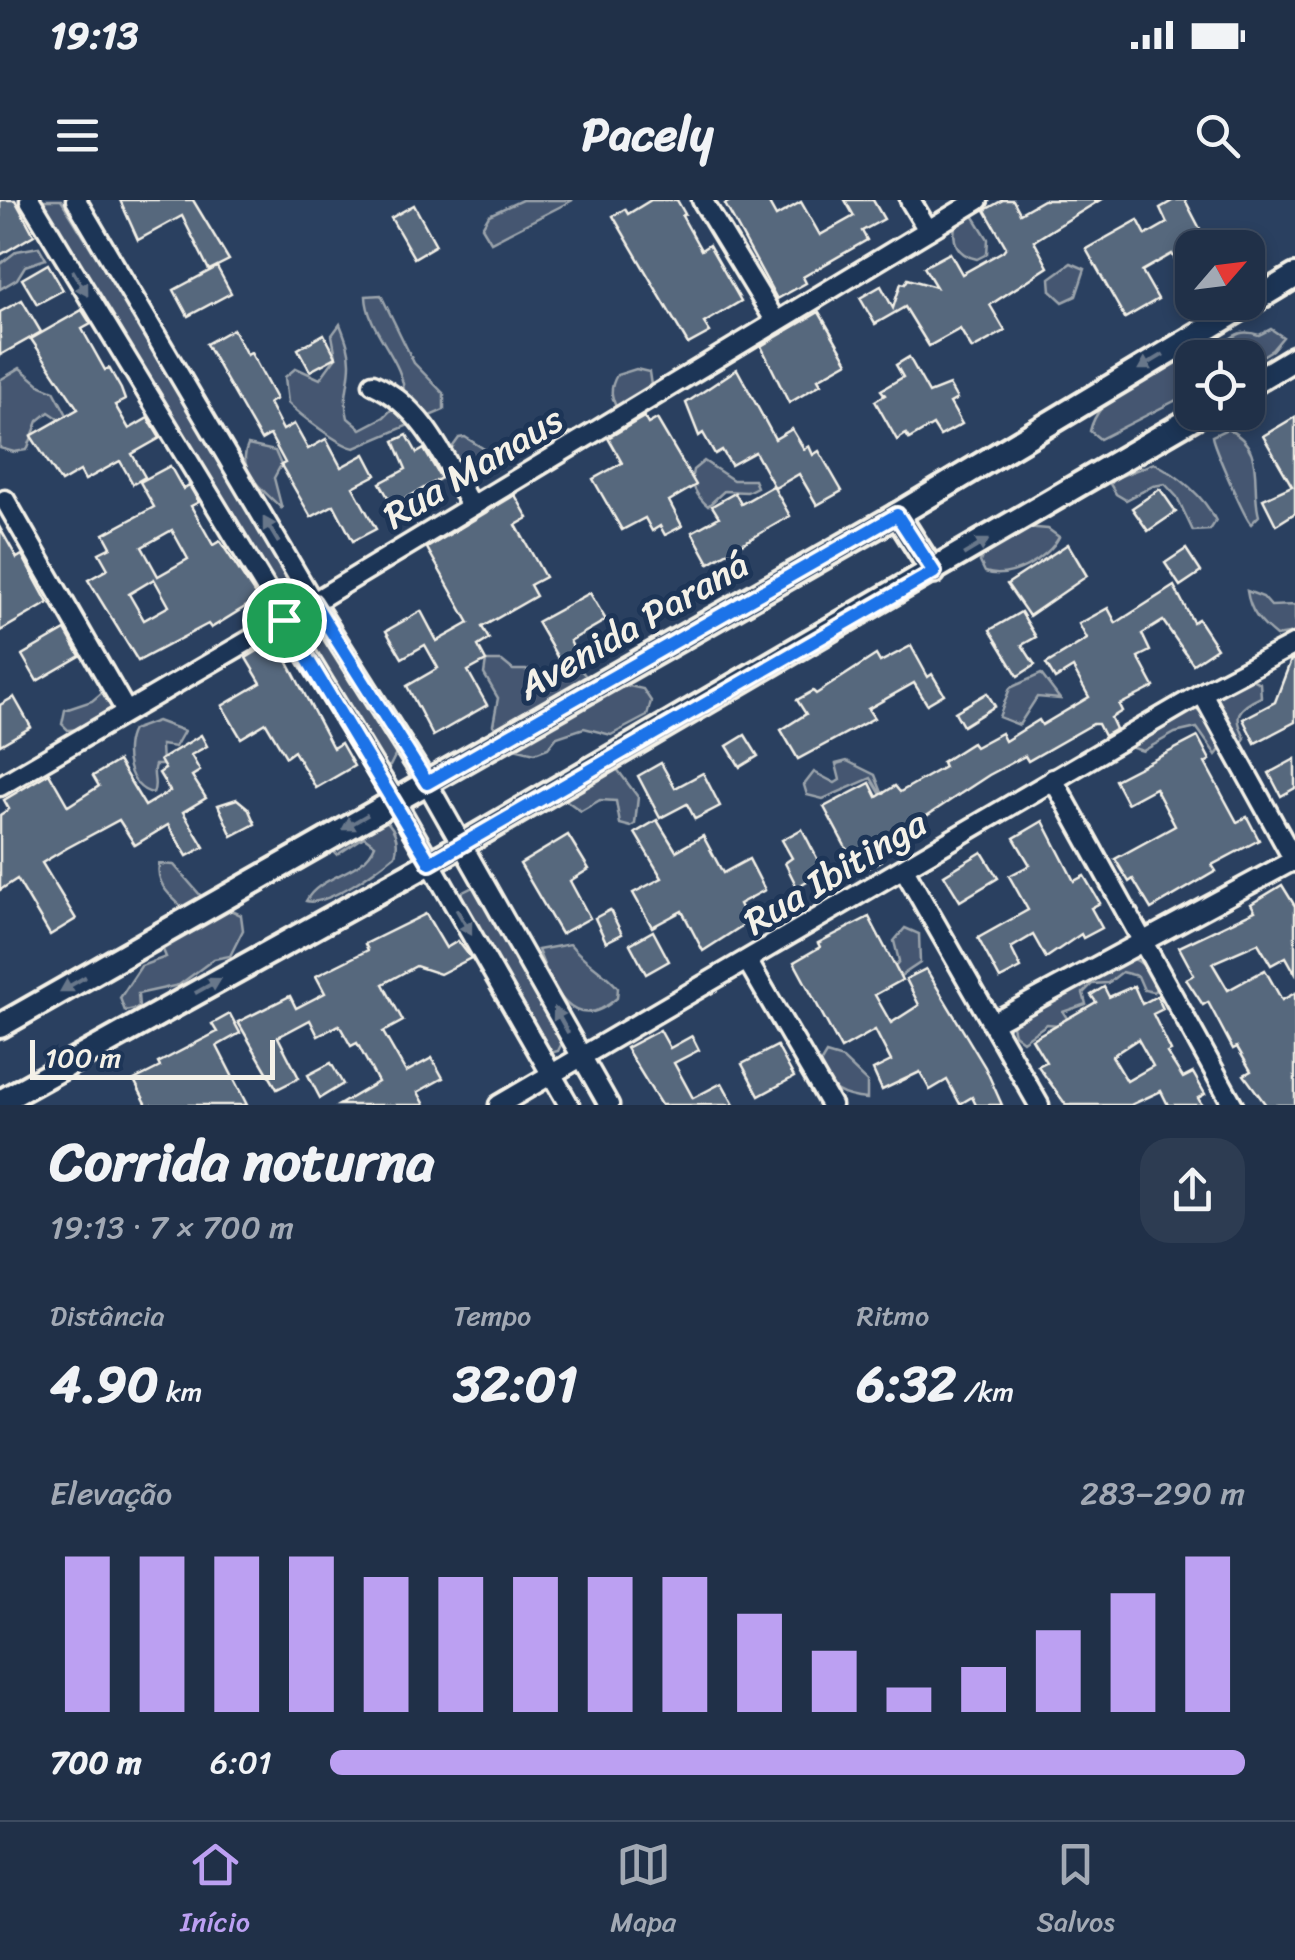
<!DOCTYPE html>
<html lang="pt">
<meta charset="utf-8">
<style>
:root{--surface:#203048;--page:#2d3c52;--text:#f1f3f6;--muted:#a2a9b4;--line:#3d4b60;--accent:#bca0f2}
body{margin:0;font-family:Sriracha,sans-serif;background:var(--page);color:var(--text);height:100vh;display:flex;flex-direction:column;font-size:38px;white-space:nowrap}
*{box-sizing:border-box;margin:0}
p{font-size:32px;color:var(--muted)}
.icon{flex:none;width:55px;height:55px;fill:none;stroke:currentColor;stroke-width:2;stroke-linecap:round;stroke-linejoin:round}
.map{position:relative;height:905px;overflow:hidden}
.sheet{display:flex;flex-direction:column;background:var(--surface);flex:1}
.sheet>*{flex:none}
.needle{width:65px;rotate:62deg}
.fabs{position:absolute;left:1175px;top:30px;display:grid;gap:20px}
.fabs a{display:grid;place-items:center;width:90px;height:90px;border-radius:20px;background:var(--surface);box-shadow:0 5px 15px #0003,0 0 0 2px var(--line);font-size:50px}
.scale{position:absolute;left:30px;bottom:25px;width:245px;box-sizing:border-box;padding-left:10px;border:5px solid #f4f1e8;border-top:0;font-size:28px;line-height:35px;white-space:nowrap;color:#f4f1e8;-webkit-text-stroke:8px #1d3557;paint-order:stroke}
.pin{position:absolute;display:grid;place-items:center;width:85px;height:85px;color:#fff;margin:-42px;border:5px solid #fff;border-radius:50%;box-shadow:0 2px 10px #0007}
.round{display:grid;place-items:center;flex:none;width:105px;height:105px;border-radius:30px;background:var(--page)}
.summary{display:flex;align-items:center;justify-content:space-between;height:170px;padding:0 50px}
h1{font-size:55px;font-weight:700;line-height:75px}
.figures{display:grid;grid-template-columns:repeat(3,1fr);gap:15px;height:170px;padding:10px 50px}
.figures div{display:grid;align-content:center}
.figures b{font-size:50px;font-weight:700}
.figures small{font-size:28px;font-weight:400}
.figures p{font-size:28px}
.chart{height:280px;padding:20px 50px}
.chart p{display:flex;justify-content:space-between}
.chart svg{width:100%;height:180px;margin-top:10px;stroke:var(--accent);stroke-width:6}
ul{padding:0 50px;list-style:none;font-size:32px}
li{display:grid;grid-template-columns:160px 120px 1fr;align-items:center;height:75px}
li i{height:25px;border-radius:12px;background:var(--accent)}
.status{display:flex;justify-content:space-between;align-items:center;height:70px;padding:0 50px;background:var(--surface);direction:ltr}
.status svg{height:28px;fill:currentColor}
header{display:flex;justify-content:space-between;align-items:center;height:130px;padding:0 50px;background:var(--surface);font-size:45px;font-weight:700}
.tabs{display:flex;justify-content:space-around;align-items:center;height:140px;border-top:2px solid var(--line);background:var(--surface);font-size:28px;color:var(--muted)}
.tabs a{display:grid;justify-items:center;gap:5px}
.tabs .current{color:var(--accent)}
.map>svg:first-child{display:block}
.green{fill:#445771;stroke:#9ca4ac;stroke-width:2.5}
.building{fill:#56677d;stroke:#f4f1e8;stroke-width:2.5;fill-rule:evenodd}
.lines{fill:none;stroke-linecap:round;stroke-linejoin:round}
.minor-casing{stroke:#f4f1e8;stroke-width:25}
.major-casing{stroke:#f4f1e8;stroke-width:30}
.minor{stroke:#1d3557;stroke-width:18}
.major{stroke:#1d3557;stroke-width:22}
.oneway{fill:#68778a}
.route-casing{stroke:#fff;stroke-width:20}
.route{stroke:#1a73e8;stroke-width:12}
.labels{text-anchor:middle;stroke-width:10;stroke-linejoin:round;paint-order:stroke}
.street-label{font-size:38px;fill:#f4f1e8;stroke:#1d3557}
</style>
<div class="status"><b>19:13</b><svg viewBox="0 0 49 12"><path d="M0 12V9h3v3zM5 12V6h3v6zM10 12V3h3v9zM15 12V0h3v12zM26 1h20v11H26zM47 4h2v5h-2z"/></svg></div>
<header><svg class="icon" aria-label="menu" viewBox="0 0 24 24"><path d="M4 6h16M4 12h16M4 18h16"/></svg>Pacely<svg class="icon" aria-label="search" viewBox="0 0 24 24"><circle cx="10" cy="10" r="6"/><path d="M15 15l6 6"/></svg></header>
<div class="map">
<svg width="1295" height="905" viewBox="0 0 1295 905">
<rect width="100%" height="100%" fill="#2a4060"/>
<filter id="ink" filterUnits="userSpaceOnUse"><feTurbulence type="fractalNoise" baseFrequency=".01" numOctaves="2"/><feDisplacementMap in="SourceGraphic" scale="20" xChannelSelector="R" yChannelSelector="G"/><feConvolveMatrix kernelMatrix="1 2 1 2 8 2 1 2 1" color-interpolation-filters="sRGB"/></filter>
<g filter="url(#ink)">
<g class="green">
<polygon points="36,0 61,0 299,384 299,391 285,397 280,392"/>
<polygon points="522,0 573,0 491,42 482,27 489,15"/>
<path d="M971,12L988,39L987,54L977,59C956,55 951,40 956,21Z"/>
<polygon points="39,47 46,59 25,66 17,79 0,89 0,64 17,51"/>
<polygon points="1071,63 1085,69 1076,96 1063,102 1051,91 1050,78"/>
<path d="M381,95L414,163L444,194V210L355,248C340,246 300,215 288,203L285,177L296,168L320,179L336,157L332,135L340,124C345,137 350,149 350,163C350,184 342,197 348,218L361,229L384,217L404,197C406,161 367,132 366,96Z"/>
<path d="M1271,129L1283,137L1272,150L1248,165V158H1192V192L1100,239L1090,231C1098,196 1153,161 1187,155C1195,153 1202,154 1210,151C1232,143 1233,126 1259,135Z"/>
<polygon points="20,168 41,186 54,191 67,215 61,220 49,212 38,221 27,250 14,252 0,248 0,180"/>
<path d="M636,169L649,172L652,192L617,209C611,196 609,189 617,175Z"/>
<path d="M1227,229C1267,247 1250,283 1259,316L1251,324C1245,319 1213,245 1212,236Z"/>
<polygon points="465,237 489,252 509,248 513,254 488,270 475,267 467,280 451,249 459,238"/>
<path d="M248,245L275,251L281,265L274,278L282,309C266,292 235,271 248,245Z"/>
<path d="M704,261L733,280H754L757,287L747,292L724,291L708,306C698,298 689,284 693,270Z"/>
<path d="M1154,263C1178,275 1204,296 1216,321L1210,330L1193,331L1177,297L1165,284L1153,286L1126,300L1116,294L1110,284L1113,279Z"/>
<path d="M1024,327L1048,329L1059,337C1048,359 1009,381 985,372L980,362L982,356Z"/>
<path d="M1247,391L1263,397L1271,406L1295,405V433L1276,436C1260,423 1250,412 1247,391Z"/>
<polygon points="316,431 322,433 396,554 390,566 382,567 304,437"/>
<polygon points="486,461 502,461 513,470 542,470 554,475 566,469 580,469 589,480 589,495 629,486 643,489 651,501 647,516 611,535 584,528 557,537 548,548 535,553 509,547 493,525 498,498 484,474"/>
<polygon points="1041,474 1060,499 1037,497 1019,525 999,517 1010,488"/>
<path d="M1245,476L1260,483L1261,497C1237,508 1233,515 1245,538L1242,543C1229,533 1218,507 1217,492Z"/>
<polygon points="105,490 120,508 82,529 68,530 62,524 65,510 92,501"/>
<polygon points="1196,509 1213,525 1223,546 1216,555 1197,528 1175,533 1143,551 1133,548 1134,537 1185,510"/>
<path d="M157,521L184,531L175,547L161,545L162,565H155C151,575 158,583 153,593C128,589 121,550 132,530Z"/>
<polygon points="847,561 875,575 886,603 871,578 823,599 807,595 804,585 814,572 835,583 840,580 836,564"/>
<polygon points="617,569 638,597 635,624 631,627 620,624 616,601 600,600 581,611 567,601 566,595 601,572"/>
<path d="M381,618C394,624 400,641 395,655C378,669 327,707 306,701C320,674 364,674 375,645L364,637L337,655L332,650L336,637Z"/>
<path d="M159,664L174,665L201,696L241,715L243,730L230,756L214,759L179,785L138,794L139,808L125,811L120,798L141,766L166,757L161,745L199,729C188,704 154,694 159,664Z"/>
<polygon points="473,687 478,690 564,839 558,851 550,853 545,848 460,700 461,693"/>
<polygon points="905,728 919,734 920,763 896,779 893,769 899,761 894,741"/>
<path d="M570,744C584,762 603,770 618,788L617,798C572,838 552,787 538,750Z"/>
<path d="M1129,758C1144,760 1151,775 1157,787L1154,792L1144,790L1138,776L1122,772L1108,783L1092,784L1083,793L1086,804L1063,812L1072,826L1047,824L1023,841L1014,834L1010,818Z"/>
<path d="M826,854L843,859L867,882V899C843,897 829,890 817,869Z"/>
</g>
<g class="building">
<polygon points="0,0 15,0 34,35 0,55"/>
<polygon points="120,0 193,0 229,60 209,70 182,16 138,40"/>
<polygon points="651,0 677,0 685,14 682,16 701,50 709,45 741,101 704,123 710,132 688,144 613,16 625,9 628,14"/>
<polygon points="732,0 767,0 776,16 801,2 820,35 854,16 845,0 873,0 884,19 862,31 867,40 803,77 806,83 777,99 725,4"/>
<polygon points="1003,0 1013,0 1020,13 1043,0 1100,0 1034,41 1048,67 990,105 1005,131 972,149 960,129 929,146 905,107 875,124 860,98 881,86 893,108 901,83 905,84 908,79 936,87 924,67 950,53 962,74 1003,51 1006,47 985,10"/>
<polygon points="1174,0 1185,0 1210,48 1192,48 1192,64 1181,70 1172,54 1142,71 1158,99 1125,118 1086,49 1138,20 1146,35 1167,23 1160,8"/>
<polygon points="414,5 436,45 414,58 391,18"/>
<polygon points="48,64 63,90 37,104 22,79"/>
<polygon points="217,67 231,93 188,116 174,90"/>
<polygon points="22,100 41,132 0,155 0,112"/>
<polygon points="82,110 91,124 82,129 105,170 109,168 121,189 125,200 115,205 129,229 148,218 160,238 132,254 145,277 133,284 120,261 85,280 80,271 61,282 31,236 78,209 31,139"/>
<polygon points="819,112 848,162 818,179 821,184 789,203 761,146"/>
<polygon points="233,129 247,155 251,153 276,199 269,203 283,230 294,224 308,249 326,239 341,267 365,254 376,275 353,287 376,329 353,341 334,305 311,317 281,265 285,263 270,235 261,240 206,144"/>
<polygon points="324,134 336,157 310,171 298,149"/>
<polygon points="909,157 929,193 949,185 957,199 950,203 962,224 940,236 933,225 909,239 906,234 897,240 875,201 885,195 881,190 903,177 896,165"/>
<polygon points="737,169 775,239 792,229 804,249 809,246 813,255 819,251 842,291 817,305 799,274 775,288 755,252 731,265 722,250 715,254 703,233 699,236 686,203"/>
<polygon points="644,217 648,224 657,219 696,285 669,301 682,326 665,335 660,326 652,331 645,318 622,330 593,279 622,263 608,238"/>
<polygon points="1295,217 1295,313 1276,325 1263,299 1292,286 1263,236"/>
<polygon points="407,235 417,253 424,249 441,278 393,306 380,283 406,269 394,241"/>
<path d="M170,266L183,289L189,285L199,302L191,306L213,345L220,341L258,399L211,428L208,424L138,461L88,380L108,369L99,353L111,347L104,334L154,307L140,282ZM172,330L188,359L158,376L142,347ZM154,379L169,406L144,420L129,394Z"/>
<polygon points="773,286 790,316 709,363 692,332 719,317 712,306 735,293 741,304"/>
<polygon points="1160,289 1176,312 1148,331 1132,308"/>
<polygon points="515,295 528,318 516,325 545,377 530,385 536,396 482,427 489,439 478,446 486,461 468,471 487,505 433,536 407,486 438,468 425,445 402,458 386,431 421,411 437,441 469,423 427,348"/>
<polygon points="0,328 17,358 22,355 48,403 0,431"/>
<polygon points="1068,344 1087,376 1029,416 1007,384"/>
<polygon points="1186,349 1201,372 1180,386 1165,363"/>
<polygon points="1174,386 1193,422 1198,419 1217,448 1193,464 1163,421 1142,434 1150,451 1138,457 1154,487 1119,505 1122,511 1111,518 1116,529 1104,536 1098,524 1093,524 1028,561 1025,556 989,575 925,617 872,644 881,661 859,672 824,607 870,583 877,597 895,586 900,592 944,567 942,562 972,543 975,547 1001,533 1005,541 1039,520 1042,525 1089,497 1073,468 1055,479 1046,464 1087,439 1079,424 1108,408 1116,423"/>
<polygon points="590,393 606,420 570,441 575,451 559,460 537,422"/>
<polygon points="1021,412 1036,437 1022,445 1035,465 1018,476 990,430"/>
<polygon points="65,430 80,456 37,481 22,455"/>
<polygon points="276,440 333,548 341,543 354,566 316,588 294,551 286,557 266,523 241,538 222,506 261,483 246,458"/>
<polygon points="911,446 928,477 932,474 944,494 927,504 914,483 868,509 874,518 798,559 781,530 806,514 797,500 813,491 816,494 876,455 880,462"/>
<polygon points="1291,460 1295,460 1295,522 1255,543 1243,519 1275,502"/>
<polygon points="987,493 995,506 963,526 955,512"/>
<polygon points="14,497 31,527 0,545 0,505"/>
<polygon points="201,535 207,546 191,555 200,571 192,576 206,598 183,612 204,647 187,656 168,625 135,645 119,620 67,648 42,663 76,719 50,735 17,679 0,690 0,615 9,609 4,600 49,573 68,606 99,586 93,576 118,561 145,606 170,591 159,573 165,569 160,560"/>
<polygon points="745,535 758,556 740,567 727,546"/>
<polygon points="1198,537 1210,560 1205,563 1237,622 1247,617 1259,640 1212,665 1216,671 1151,709 1133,679 1129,682 1115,659 1175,626 1155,588 1127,603 1115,580"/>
<polygon points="1295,559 1295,588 1281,596 1269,573"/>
<polygon points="661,563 675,588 703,573 720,606 695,619 687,604 660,618 638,576"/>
<polygon points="237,599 248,608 255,624 232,636 218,605"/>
<polygon points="657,620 676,651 703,636 723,673 749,659 765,690 739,704 748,722 703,751 682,711 652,727 633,693 662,678 635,633"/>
<polygon points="1043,621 1074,681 1084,676 1100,703 1091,708 1102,728 1083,738 1081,734 1046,758 1033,735 1011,748 1021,768 1000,779 978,738 1028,710 1009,676 1030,665 1014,638"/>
<polygon points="802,629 821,666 815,676 797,687 785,663 792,658 782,640"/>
<polygon points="568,635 589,669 570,681 590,718 561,734 520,664"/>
<polygon points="982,652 998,678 960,701 944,675"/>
<polygon points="1282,685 1295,706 1295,773 1286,757 1271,765 1258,743 1212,763 1228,790 1265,770 1282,800 1295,793 1295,905 1266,905 1244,875 1251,871 1237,847 1233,849 1208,802 1203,805 1186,779 1194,775 1179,747 1255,711 1251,704"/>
<polygon points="610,710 622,734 606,742 595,718"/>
<polygon points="426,714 446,748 458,741 471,758 440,774 416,766 383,784 403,821 383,832 406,872 432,858 443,878 418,892 425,905 339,905 378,882 357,843 351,846 339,825 318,836 310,820 278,837 299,878 277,889 238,822 290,796 296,808 325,793 316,776 368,750 365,744"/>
<polygon points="869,717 902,780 875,795 891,823 919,805 906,779 926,769 985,867 1002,905 976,905 972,897 960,904 947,880 930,890 920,872 882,890 873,870 891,861 875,830 841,849 794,762 820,747 818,743"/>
<polygon points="653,731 669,761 646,774 630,744"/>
<path d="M1134,786L1142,804L1157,796L1163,809L1153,814L1171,851L1167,853L1183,878L1193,873L1205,894L1198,898L1202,905H1168L1161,891L1131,905H1066L1038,866L1046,862L1032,839L1096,802L1091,795L1104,787L1109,797ZM1138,839L1153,866L1127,881L1112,856Z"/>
<polygon points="230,814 240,833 217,846 247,905 147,905 134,880 160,867 158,863 217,832 212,824"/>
<polygon points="660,830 670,848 692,836 699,850 674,863 693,898 722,883 734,905 661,905 626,848"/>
<polygon points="777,846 794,877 759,896 742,864"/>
<polygon points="331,863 343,884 320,898 308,875"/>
</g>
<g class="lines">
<g class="minor-casing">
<g id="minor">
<polyline points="30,0 394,599 569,905"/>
<polyline points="76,0 313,402 427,583 609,905"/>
<polyline points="702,0 776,122"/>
<polyline points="910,0 928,30"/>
<path d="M373,184C423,207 445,260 471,306"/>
<polyline points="5,300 126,511"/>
<polyline points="1202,493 1295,662"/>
<polyline points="1053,579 1233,905"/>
<polyline points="0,586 284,420 978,0"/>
<polyline points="904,669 1039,905"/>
<polyline points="748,762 831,905"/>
<polyline points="994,822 1294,660"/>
<polyline points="499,905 1202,493 1295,444"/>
</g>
</g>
<g class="major-casing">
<g id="major">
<polyline points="1248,186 1295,158"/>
<polyline points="897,315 933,372"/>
<polyline points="0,826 897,315 1295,76"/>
<polyline points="0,902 430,663 1203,212"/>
</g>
</g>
<use href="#minor" class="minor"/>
<use href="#major" class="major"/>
</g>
<defs><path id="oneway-solid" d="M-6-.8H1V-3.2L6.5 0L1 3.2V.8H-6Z" transform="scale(2.5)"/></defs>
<g class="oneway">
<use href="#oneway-solid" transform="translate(80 83) rotate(59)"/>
<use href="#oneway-solid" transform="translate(1151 162) rotate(149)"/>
<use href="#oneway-solid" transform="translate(271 330) rotate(-121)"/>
<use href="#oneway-solid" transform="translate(976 347) rotate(-31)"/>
<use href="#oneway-solid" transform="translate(355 622) rotate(150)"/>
<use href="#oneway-solid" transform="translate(464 722) rotate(60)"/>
<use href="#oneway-solid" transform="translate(73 784) rotate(150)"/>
<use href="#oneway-solid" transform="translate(208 786) rotate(-29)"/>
<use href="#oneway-solid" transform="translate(561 820) rotate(-119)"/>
</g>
</g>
<g class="lines" filter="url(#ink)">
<g class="route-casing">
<polygon id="route" points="897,315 934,372 430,663 284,420 313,402 427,583"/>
</g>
<use href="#route" class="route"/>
</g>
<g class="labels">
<g class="street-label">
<text transform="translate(473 267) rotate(-31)" y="13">Rua Manaus</text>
<text transform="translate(633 425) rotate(-30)" y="13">Avenida Paraná</text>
<text transform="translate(835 672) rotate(-31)" y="13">Rua Ibitinga</text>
</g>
</g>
</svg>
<div class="fabs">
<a><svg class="needle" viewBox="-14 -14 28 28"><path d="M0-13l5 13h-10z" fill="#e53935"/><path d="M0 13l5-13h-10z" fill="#a2a9b4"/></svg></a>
<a><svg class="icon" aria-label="locate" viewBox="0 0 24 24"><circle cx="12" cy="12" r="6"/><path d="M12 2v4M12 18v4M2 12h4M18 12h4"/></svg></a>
</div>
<div class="scale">100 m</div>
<div class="pin" style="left:284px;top:420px;background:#1e9e55"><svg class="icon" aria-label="arrive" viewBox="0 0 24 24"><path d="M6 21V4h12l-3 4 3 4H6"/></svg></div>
</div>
<section class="sheet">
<div class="summary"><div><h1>Corrida noturna</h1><p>19:13 · 7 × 700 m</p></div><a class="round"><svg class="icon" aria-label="share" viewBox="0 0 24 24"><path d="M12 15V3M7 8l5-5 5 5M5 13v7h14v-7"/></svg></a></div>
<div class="figures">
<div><p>Distância</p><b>4.90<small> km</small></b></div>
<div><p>Tempo</p><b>32:01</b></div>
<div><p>Ritmo</p><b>6:32<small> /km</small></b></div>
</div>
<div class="chart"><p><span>Elevação</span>283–290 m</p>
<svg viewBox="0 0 160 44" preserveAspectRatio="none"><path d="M5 44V6M15 44V6M25 44V6M35 44V6M45 44V11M55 44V11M65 44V11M75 44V11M85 44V11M95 44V20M105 44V29M115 44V38M125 44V33M135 44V24M145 44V15M155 44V6"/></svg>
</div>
<ul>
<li><b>700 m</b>6:01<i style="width:100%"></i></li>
</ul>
</section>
<nav class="tabs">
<a class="current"><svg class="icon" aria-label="home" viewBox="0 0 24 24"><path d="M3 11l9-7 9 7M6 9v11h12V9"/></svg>Início</a>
<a><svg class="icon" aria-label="map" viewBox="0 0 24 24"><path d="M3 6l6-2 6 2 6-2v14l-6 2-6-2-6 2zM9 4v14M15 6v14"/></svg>Mapa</a>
<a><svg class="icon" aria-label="saved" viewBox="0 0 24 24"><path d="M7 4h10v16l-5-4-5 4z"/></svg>Salvos</a>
</nav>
